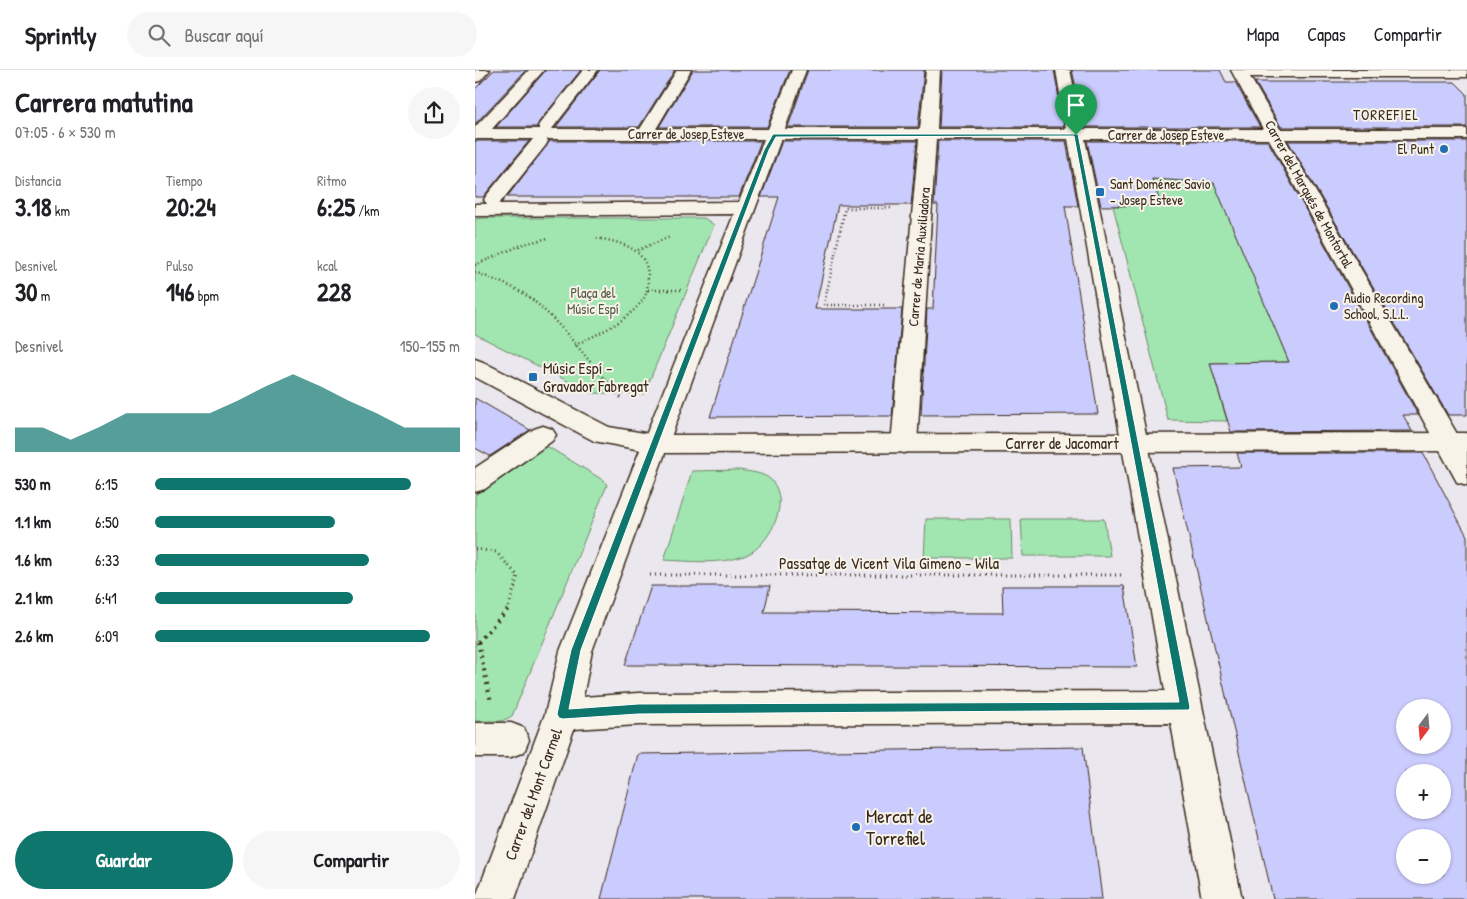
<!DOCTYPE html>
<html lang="es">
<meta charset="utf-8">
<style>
:root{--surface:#fff;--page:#f6f6f6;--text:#202124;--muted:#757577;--line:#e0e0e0;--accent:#0f766e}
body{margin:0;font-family:"Patrick Hand",sans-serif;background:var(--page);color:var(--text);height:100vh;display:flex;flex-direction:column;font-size:19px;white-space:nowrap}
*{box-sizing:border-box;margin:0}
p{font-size:16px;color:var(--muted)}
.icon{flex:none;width:28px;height:28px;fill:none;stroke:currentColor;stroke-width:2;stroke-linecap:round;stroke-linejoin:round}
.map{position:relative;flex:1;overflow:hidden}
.details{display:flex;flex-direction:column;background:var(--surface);width:475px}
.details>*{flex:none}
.needle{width:32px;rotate:196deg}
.fabs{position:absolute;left:921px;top:629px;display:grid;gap:10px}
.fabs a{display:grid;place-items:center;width:55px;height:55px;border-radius:50%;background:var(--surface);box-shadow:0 1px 4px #0004;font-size:25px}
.pin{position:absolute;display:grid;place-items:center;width:42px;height:42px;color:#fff;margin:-51px -21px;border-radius:50% 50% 50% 0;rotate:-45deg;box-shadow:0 0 5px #0007}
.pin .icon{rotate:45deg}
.round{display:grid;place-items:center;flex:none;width:52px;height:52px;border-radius:26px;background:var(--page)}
.headline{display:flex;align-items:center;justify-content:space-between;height:85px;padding:0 15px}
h1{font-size:28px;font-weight:700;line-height:38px}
.metrics{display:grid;grid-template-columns:repeat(3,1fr);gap:8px;height:85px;padding:5px 15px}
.metrics div{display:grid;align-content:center}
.metrics b{font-size:25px;font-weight:700}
.metrics small{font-size:14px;font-weight:400}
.metrics p{font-size:14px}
.chart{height:140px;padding:10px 15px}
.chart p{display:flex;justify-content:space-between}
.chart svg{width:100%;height:90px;margin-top:5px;fill:var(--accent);opacity:.7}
.cta{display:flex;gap:10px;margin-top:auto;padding:10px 15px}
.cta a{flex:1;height:58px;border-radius:30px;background:var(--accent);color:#fff;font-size:20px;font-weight:700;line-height:58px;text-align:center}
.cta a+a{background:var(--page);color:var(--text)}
ul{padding:0 15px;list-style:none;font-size:16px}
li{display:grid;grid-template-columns:80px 60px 1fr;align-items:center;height:38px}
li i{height:12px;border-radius:6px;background:var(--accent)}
header{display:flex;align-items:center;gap:30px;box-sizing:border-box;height:70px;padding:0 25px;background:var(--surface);border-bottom:1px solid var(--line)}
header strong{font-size:24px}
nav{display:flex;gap:28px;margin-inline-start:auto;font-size:18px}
.search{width:350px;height:45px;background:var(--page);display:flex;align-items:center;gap:12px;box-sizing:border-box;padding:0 18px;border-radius:28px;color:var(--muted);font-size:19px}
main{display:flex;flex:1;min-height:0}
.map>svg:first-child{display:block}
.green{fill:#a1e6b1;stroke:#6e8868}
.building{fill:#cbccfe;stroke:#3b2a1e;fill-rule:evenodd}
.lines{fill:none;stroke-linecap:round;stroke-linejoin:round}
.street-casing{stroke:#3b2a1e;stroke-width:3}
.secondary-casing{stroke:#3b2a1e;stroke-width:3}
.path-far2{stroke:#3b2a1e;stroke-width:2.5;stroke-dasharray:1 3;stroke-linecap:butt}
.path-far1{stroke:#3b2a1e;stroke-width:3;stroke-dasharray:1 4;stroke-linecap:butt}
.path{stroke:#3b2a1e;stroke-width:4;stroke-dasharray:2 5;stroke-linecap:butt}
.street{fill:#f7f3e8;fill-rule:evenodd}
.secondary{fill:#f7f3e8;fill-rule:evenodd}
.route{fill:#0f766e;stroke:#fff;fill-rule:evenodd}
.poi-dot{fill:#1f6fb2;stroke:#f7f3e8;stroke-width:2}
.labels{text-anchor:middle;stroke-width:4;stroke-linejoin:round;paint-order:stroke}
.far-street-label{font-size:14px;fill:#3b2a1e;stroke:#f7f3e8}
.far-poi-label{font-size:14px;fill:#3b2a1e;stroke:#f7f3e8;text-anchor:start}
.far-park-label{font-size:14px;fill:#545943;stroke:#f7f3e8}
.far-neighbourhood-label{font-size:15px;letter-spacing:1px;fill:#3b2a1e;stroke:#f7f3e8}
.poi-label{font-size:16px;fill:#3b2a1e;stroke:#f7f3e8;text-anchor:start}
.street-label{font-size:16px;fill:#3b2a1e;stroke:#f7f3e8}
.near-poi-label{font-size:19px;fill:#3b2a1e;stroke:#f7f3e8;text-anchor:start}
</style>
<header>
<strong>Sprintly</strong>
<div class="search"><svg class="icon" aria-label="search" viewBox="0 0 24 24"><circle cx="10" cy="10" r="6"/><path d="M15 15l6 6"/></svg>Buscar aquí</div>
<nav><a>Mapa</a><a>Capas</a><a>Compartir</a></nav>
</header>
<main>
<section class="details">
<div class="headline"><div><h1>Carrera matutina</h1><p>07:05 · 6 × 530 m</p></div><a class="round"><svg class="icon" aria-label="share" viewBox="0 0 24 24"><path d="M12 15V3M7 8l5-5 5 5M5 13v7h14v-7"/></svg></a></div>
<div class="metrics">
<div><p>Distancia</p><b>3.18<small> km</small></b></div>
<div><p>Tiempo</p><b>20:24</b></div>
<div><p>Ritmo</p><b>6:25<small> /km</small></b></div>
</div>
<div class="metrics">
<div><p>Desnivel</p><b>30<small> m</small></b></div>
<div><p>Pulso</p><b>146<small> bpm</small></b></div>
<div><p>kcal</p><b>228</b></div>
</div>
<div class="chart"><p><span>Desnivel</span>150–155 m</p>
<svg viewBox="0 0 160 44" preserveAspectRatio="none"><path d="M0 44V32L10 32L20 38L30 32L40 25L50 25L60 25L70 25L80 19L90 12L100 6L110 12L120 19L130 25L140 32L150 32L160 32V44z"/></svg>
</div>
<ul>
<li><b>530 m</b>6:15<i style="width:84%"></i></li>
<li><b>1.1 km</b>6:50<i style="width:59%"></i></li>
<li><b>1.6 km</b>6:33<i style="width:70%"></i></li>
<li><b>2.1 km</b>6:41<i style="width:65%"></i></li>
<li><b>2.6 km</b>6:09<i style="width:90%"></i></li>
</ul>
<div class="cta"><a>Guardar</a><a>Compartir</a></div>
</section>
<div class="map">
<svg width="992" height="829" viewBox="0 0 992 829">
<rect width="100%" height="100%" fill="#eae7ef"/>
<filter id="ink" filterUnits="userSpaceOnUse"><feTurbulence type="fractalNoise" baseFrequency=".02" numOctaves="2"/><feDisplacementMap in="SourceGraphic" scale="10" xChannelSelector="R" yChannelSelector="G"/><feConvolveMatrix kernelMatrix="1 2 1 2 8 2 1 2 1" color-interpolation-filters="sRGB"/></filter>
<g filter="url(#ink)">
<g class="green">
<polygon points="673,95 743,113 814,292 735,293 752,351 693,350 638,136 685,135"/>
<polygon points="8,148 229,148 239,155 169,324 116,323 0,264 0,149"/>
<polygon points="70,375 128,410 132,415 37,646 27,651 0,651 0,425"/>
<path d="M264,400C274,402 288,402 296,410C317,432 294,477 269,486C244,495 215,491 189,490L217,401Z"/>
<polygon points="451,449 536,449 537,488 449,488"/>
<polygon points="546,449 629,449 635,486 548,486"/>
</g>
<g class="building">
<polygon points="19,0 51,0 0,54 0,19"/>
<polygon points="71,0 106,0 64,52 62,57 21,57"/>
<polygon points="125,0 200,0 164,57 81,57"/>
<polygon points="218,0 315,0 292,57 184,57"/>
<polygon points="333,0 449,0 443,57 313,57"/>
<polygon points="467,0 579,0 589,57 464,57"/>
<polygon points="597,0 745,0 751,12 760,12 785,57 610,57"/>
<polygon points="780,12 980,12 992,24 992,57 806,57"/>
<polygon points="0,71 54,71 8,127 0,127"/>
<polygon points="75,71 286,71 264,127 32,127"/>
<polygon points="307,71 442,71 436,135 363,135 340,239 427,239 417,346 235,347 304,127 286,127"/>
<polygon points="463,71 591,71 603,136 590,136 623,344 446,345 452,239 458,239 463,135 459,135"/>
<polygon points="612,71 793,71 943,345 928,345 937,361 756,362 735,293 814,292 739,113 677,109 686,135 626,136"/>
<polygon points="813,71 992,71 992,345 973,345"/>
<polygon points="0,328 55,360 15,386 0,378"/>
<path d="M762,383H948L992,466V829H798L698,398L766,397ZM930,638H968V675H930ZM930,702H968V740H930ZM930,768H968V805H930Z"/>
<polygon points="176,516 295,516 289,542 528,543 527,516 649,516 662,597 150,595"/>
<polygon points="608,677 627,829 126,829 163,684"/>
</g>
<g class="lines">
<g class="street-casing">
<g id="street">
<polygon points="0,0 15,0 5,11 0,12"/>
<path d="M54,0H69L17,59H65L63,56L65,53L108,0H123L77,59H165L202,0H216L181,59H293L317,0H331L310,59H445L451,0H465L462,59H591L581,0H595L608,59H788L756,0H992V7H775L805,59H992V69H810L992,381V415L982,412L794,69H610L767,829H727L696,653L163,655L99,659L40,829H0L70,644L85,581L259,144L0,146V134H12L9,130L11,126L58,69H0V57ZM72,69H289L264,132L24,134L71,75L73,71ZM306,69H444L416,374L420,380L429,383L438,380L442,374L461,69H593L690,621L163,623L108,627L117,581Z"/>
<polygon points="68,356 77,359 81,365 77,371 10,419 0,422 0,398 59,359"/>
<polygon points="0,653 36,653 49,658 54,670 49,682 36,687 0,687"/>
</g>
</g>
<g class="secondary-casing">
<polygon id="secondary" points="0,289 8,292 134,357 181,365 992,363 992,381 181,383 119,371 0,307"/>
</g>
<g class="path-far2">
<polyline points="163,180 195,167"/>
<polyline points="0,195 49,174 73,168"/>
<path d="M0,202C19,210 39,216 55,228C84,250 109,286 133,313"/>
<polyline points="173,220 208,220"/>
<polyline points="409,235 349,235 370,138 416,138"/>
<path d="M100,275C123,264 151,252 167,231C172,225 173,217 173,209C174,178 144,171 119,168"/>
</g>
<g class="path-far1">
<polyline points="132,312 148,330"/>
<polyline points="0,479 21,482 43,506 33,539"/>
<polyline points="175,505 650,505"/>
</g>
<g class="path">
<polyline points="3,572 34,538"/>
<polyline points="3,572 16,632"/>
</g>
<use href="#street" class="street"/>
<use href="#secondary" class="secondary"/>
</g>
</g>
<path class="route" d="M298,64H603L715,637L714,640L163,644L88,649L84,648L82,644L96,580L289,80ZM599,66L704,632L163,634L94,639L106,580L294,80L301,67Z"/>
<g class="poi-dot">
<circle cx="969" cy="79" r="5"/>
<rect x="620" y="117" width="10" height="10" rx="2.5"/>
<circle cx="859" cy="236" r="5"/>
<rect x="53" y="302" width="10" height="10" rx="2.5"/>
<circle cx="381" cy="757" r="5"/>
</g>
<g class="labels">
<g class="far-street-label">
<text x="211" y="69">Carrer de Josep Esteve</text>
<text x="691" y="70">Carrer de Josep Esteve</text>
<text transform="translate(834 124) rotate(61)" y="5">Carrer del Marqués de Montortal</text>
<text transform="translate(444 187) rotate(-85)" y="5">Carrer de Maria Auxiliadora</text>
</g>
<g class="far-poi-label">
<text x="959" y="84" text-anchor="end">El Punt</text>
<text x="635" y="119">Sant Doménec Savio<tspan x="635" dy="16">- Josep Esteve</tspan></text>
<text x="869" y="233">Audio Recording<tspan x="869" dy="16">School, S.L.L.</tspan></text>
</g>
<g class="far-park-label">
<text x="118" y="228">Plaça del<tspan x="118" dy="16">Músic Espí</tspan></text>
</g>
<g class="far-neighbourhood-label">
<text x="911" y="50">TORREFIEL</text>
</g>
<g class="poi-label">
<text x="68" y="304">Músic Espí -<tspan x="68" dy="18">Gravador Fabregat</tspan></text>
</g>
<g class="street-label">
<text x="587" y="379">Carrer de Jacomart</text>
<text x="414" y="499">Passatge de Vicent Vila Gimeno - Wila</text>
<text transform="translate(58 724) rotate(-70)" y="6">Carrer del Mont Carmel</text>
</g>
<g class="near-poi-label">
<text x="391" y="753">Mercat de<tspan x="391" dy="22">Torrefiel</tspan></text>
</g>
</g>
</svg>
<div class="fabs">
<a><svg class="needle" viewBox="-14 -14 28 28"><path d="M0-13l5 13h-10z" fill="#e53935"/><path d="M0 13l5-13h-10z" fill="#757577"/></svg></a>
<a>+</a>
<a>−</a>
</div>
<div class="pin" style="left:601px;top:65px;background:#1e9e55"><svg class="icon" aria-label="arrive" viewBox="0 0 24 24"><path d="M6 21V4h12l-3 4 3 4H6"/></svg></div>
</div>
</main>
